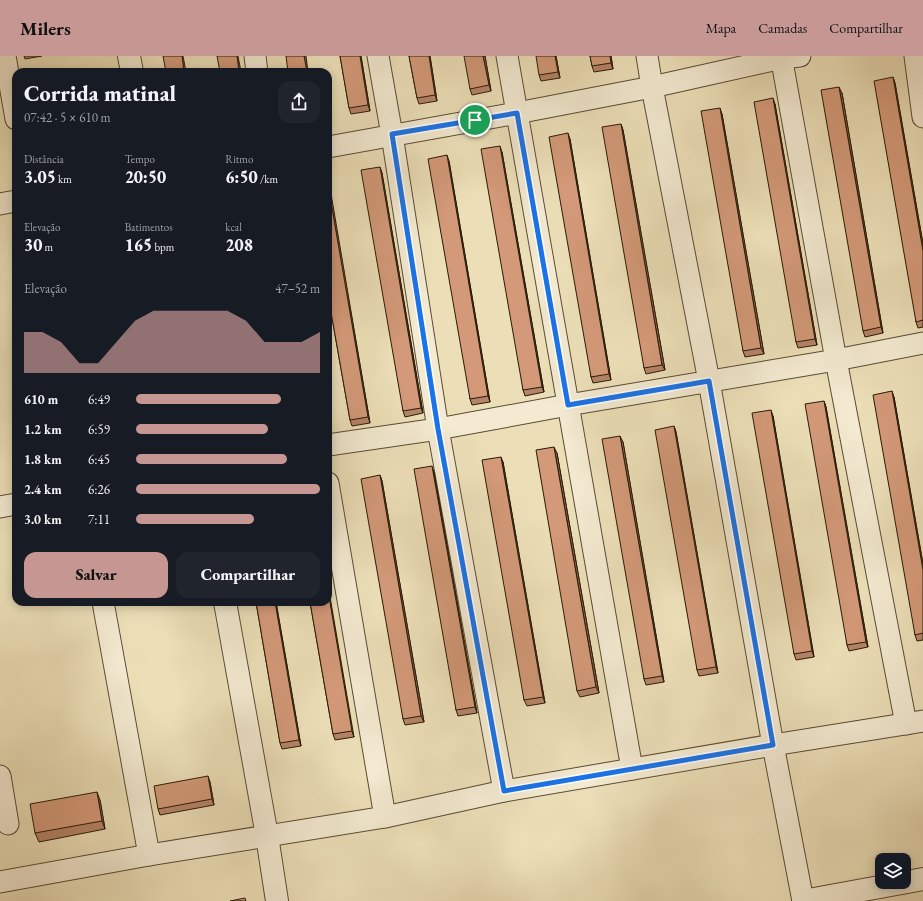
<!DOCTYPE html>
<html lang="pt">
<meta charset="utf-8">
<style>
:root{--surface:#171b24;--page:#20242c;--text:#f1f3f6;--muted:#9ea1a6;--accent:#c59692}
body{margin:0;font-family:"EB Garamond",serif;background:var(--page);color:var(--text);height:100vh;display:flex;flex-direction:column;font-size:15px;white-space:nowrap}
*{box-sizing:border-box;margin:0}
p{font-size:13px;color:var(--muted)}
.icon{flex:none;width:22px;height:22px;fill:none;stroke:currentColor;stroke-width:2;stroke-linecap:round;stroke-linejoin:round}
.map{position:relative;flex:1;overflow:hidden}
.sheet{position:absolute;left:12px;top:12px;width:320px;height:538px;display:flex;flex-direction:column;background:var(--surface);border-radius:12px;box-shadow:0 2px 10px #0003}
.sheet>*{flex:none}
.buttons{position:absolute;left:875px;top:797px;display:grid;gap:8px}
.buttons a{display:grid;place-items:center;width:36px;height:36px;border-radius:8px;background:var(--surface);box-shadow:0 2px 10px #0003;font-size:20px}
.pin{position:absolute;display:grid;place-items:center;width:34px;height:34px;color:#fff;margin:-17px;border:2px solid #fff;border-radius:50%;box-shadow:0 1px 4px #0007}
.round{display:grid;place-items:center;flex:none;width:42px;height:42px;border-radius:12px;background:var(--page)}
.headline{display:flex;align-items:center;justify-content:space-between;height:68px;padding:0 12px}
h1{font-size:22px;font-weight:800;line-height:30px}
.figures{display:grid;grid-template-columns:repeat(3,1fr);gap:6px;height:68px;padding:4px 12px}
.figures div{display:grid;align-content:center}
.figures b{font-size:17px;font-weight:800}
.figures small{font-size:11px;font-weight:400}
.figures p{font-size:11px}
.chart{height:112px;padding:8px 12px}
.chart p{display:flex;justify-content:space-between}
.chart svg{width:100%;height:72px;margin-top:4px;fill:var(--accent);opacity:.7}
.button{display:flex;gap:8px;margin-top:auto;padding:8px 12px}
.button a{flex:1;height:46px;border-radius:12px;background:var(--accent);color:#111;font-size:16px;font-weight:800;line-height:46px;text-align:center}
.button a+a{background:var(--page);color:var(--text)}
ul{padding:0 12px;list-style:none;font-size:13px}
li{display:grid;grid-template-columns:64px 48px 1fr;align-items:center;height:30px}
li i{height:10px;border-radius:5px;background:var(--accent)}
header{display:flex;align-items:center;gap:24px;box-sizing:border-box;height:56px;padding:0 20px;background:var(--accent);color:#111}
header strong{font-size:19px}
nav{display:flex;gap:22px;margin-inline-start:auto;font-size:14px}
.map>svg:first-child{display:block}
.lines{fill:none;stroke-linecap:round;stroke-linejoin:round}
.minor-casing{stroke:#594c35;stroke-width:23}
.tertiary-casing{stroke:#594c35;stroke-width:24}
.minor{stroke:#f3ead1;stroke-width:21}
.tertiary{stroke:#f3ead1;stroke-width:22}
.wall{fill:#b58467;stroke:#281b09}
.shaded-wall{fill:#946b54;stroke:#281b09}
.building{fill:#d39978;stroke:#281b09}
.route-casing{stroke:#fff;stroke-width:8}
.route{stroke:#1a73e8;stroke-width:5}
</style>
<header>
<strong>Milers</strong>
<nav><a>Mapa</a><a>Camadas</a><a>Compartilhar</a></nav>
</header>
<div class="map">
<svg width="923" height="845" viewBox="0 0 923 845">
<rect width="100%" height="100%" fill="#ecdfb8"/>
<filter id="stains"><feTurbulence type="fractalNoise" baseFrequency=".005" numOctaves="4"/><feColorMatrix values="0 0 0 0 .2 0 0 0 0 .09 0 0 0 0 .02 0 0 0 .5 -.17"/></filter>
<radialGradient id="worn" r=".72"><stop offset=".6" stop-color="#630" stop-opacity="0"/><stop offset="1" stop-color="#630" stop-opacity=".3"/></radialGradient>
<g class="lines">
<g class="minor-casing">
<g id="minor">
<polyline points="5,0 16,63"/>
<polyline points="255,0 257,16"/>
<polyline points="378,0 392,79 438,373 504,735"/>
<polyline points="507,0 632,713"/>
<polyline points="647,0 652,31 709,325 773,689 803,845"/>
<polyline points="781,0 836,304 906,668"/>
<polyline points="915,0 923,61"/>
<polyline points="328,91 517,57 652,31 782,2 800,0"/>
<polyline points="0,148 16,145"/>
<polyline points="328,389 438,373 568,349 836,304 923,287"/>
<polyline points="328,427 385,761"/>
<polyline points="0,451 16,448"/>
<polyline points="103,546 149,799"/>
<polyline points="0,720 8,768"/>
<polyline points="0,826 149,799 385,761 504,735 773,689 923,665"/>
</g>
</g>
<g class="tertiary-casing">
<g id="tertiary">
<polyline points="129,0 132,16"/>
<polyline points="225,546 267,780 277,845"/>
<polyline points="803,845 923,823"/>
</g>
</g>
<use href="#minor" class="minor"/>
<use href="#tertiary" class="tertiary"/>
</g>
<g class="wall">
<polygon points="24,0 42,0 25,3"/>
<polygon points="340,0 361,0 370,55 351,58 349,52"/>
<polygon points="409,0 430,0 437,45 419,48 417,42"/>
<polygon points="485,0 491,35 472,39 470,33"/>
<polygon points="556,0 560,22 541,25 539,19"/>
<polygon points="590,0 611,0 613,13 594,16 592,10"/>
<polygon points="893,21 895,27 923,188 923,271 918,272 916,266"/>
<polygon points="842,37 883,277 865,281 863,275"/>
<polygon points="775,48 817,289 798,292 796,286"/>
<polygon points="722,58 764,298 745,301 743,295"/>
<polygon points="621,68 623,74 665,314 646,318 644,312"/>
<polygon points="570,83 611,324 593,327 591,321"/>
<polygon points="502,96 544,336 525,340 523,334"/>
<polygon points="449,105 490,346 472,349 470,343"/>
<polygon points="380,111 382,117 423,357 405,361 403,355"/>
<polygon points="328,124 370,367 352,370 350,364 328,239"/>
<polygon points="894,341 923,508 923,584 917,585 915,579"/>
<polygon points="824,345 826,351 868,591 849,595 847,589"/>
<polygon points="773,360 814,601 796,604 794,598"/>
<polygon points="674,370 676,376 718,617 699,620 697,614"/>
<polygon points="623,386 664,626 646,629 644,623"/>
<polygon points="557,397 599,637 580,641 577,635"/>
<polygon points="503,406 545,647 527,650 524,644"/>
<polygon points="434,416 477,657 458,660 456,654"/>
<polygon points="380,419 382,425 424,666 405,669 403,663"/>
<polygon points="256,546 276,546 301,690 282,693 280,687"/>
<polygon points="310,546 354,681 335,684 333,678"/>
<polygon points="210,726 214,749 160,759 158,753"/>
<polygon points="100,744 105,773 39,786 35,777"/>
</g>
<g class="shaded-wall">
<polygon points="182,0 183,0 186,16 184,16"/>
<polygon points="237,0 238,0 241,16 239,16"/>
<polygon points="304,0 306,0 308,16 307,16"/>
<polygon points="360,0 361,0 370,55 368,49"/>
<polygon points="429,0 430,0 437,45 435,39"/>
<polygon points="483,0 485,0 491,35 489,29"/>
<polygon points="555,0 556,0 560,22 558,16"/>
<polygon points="610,0 611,0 613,13 611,7"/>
<polygon points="893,21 895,27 923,188 923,195"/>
<polygon points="839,31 842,37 883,277 881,271"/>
<polygon points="773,42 775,48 817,289 815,283"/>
<polygon points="720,52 722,58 764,298 761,292"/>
<polygon points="621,68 623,74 665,314 662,309"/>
<polygon points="568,77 570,83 611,324 609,318"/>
<polygon points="500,90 502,96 544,336 542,331"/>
<polygon points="447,99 449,105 490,346 488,340"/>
<polygon points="380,111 382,117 423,357 421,352"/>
<polygon points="328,124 329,126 370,367 368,361 328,129"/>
<polygon points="892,335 894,341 923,508 923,514"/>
<polygon points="824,345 826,351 868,591 866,586"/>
<polygon points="771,354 773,360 814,601 812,595"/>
<polygon points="674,370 676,376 718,617 716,611"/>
<polygon points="620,380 623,386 664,626 662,620"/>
<polygon points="554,391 557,397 599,637 596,631"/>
<polygon points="501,401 503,406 545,647 543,641"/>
<polygon points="432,410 434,416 477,657 475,651"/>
<polygon points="380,419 382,425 424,666 421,660"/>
<polygon points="328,529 354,681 352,675 328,535"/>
<polygon points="275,546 276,546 301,690 299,684"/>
<polygon points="208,720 210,726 214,749 212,743"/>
<polygon points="97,736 100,744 105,773 102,765"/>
</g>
<g class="building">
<polygon points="163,0 182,0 184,16 166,16"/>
<polygon points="217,0 237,0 239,16 220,16"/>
<polygon points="286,0 304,0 307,16 288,16"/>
<polygon points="340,0 360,0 368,49 349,52"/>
<polygon points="409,0 429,0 435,39 417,42"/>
<polygon points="464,0 483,0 489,29 470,33"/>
<polygon points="536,0 555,0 558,16 539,19"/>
<polygon points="590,0 610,0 611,7 592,10"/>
<polygon points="893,21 923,195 923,264 916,266 874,25"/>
<polygon points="839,31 881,271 863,275 821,34"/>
<polygon points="773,42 815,283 796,286 754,46"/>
<polygon points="720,52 761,292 743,295 701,55"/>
<polygon points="621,68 662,309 644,312 602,71"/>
<polygon points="568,77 609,318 591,321 549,81"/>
<polygon points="500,90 542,331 523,334 481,93"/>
<polygon points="447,99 488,340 470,343 428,103"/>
<polygon points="380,111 421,352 403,355 361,114"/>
<polygon points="328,129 368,361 350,364 328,239"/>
<polygon points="892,335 923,514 923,577 915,579 873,339"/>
<polygon points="824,345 866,586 847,589 805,348"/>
<polygon points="771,354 812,595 794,598 752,357"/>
<polygon points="674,370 716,611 697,614 655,374"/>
<polygon points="620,380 662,620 644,623 602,383"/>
<polygon points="554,391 596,631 577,635 536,394"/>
<polygon points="501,401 543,641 524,644 482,404"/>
<polygon points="432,410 475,651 456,654 414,413"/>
<polygon points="380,419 421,660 403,663 361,423"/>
<polygon points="328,535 352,675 333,678 310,546 328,546"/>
<polygon points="256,546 275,546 299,684 280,687"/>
<polygon points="208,720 212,743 158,753 154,730"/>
<polygon points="97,736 102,765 35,777 30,748"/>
<polygon points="245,842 246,845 230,845"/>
</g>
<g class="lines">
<g class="route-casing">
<polygon id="route" points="517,57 568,349 709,325 773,689 504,735 438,373 392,78"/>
</g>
<use href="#route" class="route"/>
</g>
<rect width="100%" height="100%" filter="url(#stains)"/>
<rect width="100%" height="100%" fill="url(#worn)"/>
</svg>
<div class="buttons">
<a><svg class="icon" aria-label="layers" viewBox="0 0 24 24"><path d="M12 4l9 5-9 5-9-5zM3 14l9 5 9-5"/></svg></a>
</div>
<div class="pin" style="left:475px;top:64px;background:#1e9e55"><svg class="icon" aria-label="arrive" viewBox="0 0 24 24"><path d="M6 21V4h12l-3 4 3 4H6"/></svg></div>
<section class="sheet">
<div class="headline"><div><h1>Corrida matinal</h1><p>07:42 · 5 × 610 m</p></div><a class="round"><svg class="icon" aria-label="share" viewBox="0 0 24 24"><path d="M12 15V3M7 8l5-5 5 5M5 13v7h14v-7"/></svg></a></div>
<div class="figures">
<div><p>Distância</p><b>3.05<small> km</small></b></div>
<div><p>Tempo</p><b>20:50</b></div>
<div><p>Ritmo</p><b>6:50<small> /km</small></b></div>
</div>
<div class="figures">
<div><p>Elevação</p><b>30<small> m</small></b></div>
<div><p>Batimentos</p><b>165<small> bpm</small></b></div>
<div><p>kcal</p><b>208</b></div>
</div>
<div class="chart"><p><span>Elevação</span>47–52 m</p>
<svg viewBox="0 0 160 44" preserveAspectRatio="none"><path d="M0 44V19L10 19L20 25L30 38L40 38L50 25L60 12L70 6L80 6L90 6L100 6L110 6L120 12L130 25L140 25L150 25L160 19V44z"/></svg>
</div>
<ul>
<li><b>610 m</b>6:49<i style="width:79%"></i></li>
<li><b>1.2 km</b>6:59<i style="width:72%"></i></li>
<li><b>1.8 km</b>6:45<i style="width:82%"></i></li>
<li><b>2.4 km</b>6:26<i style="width:100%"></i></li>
<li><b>3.0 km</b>7:11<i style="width:64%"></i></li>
</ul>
<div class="button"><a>Salvar</a><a>Compartilhar</a></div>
</section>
</div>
